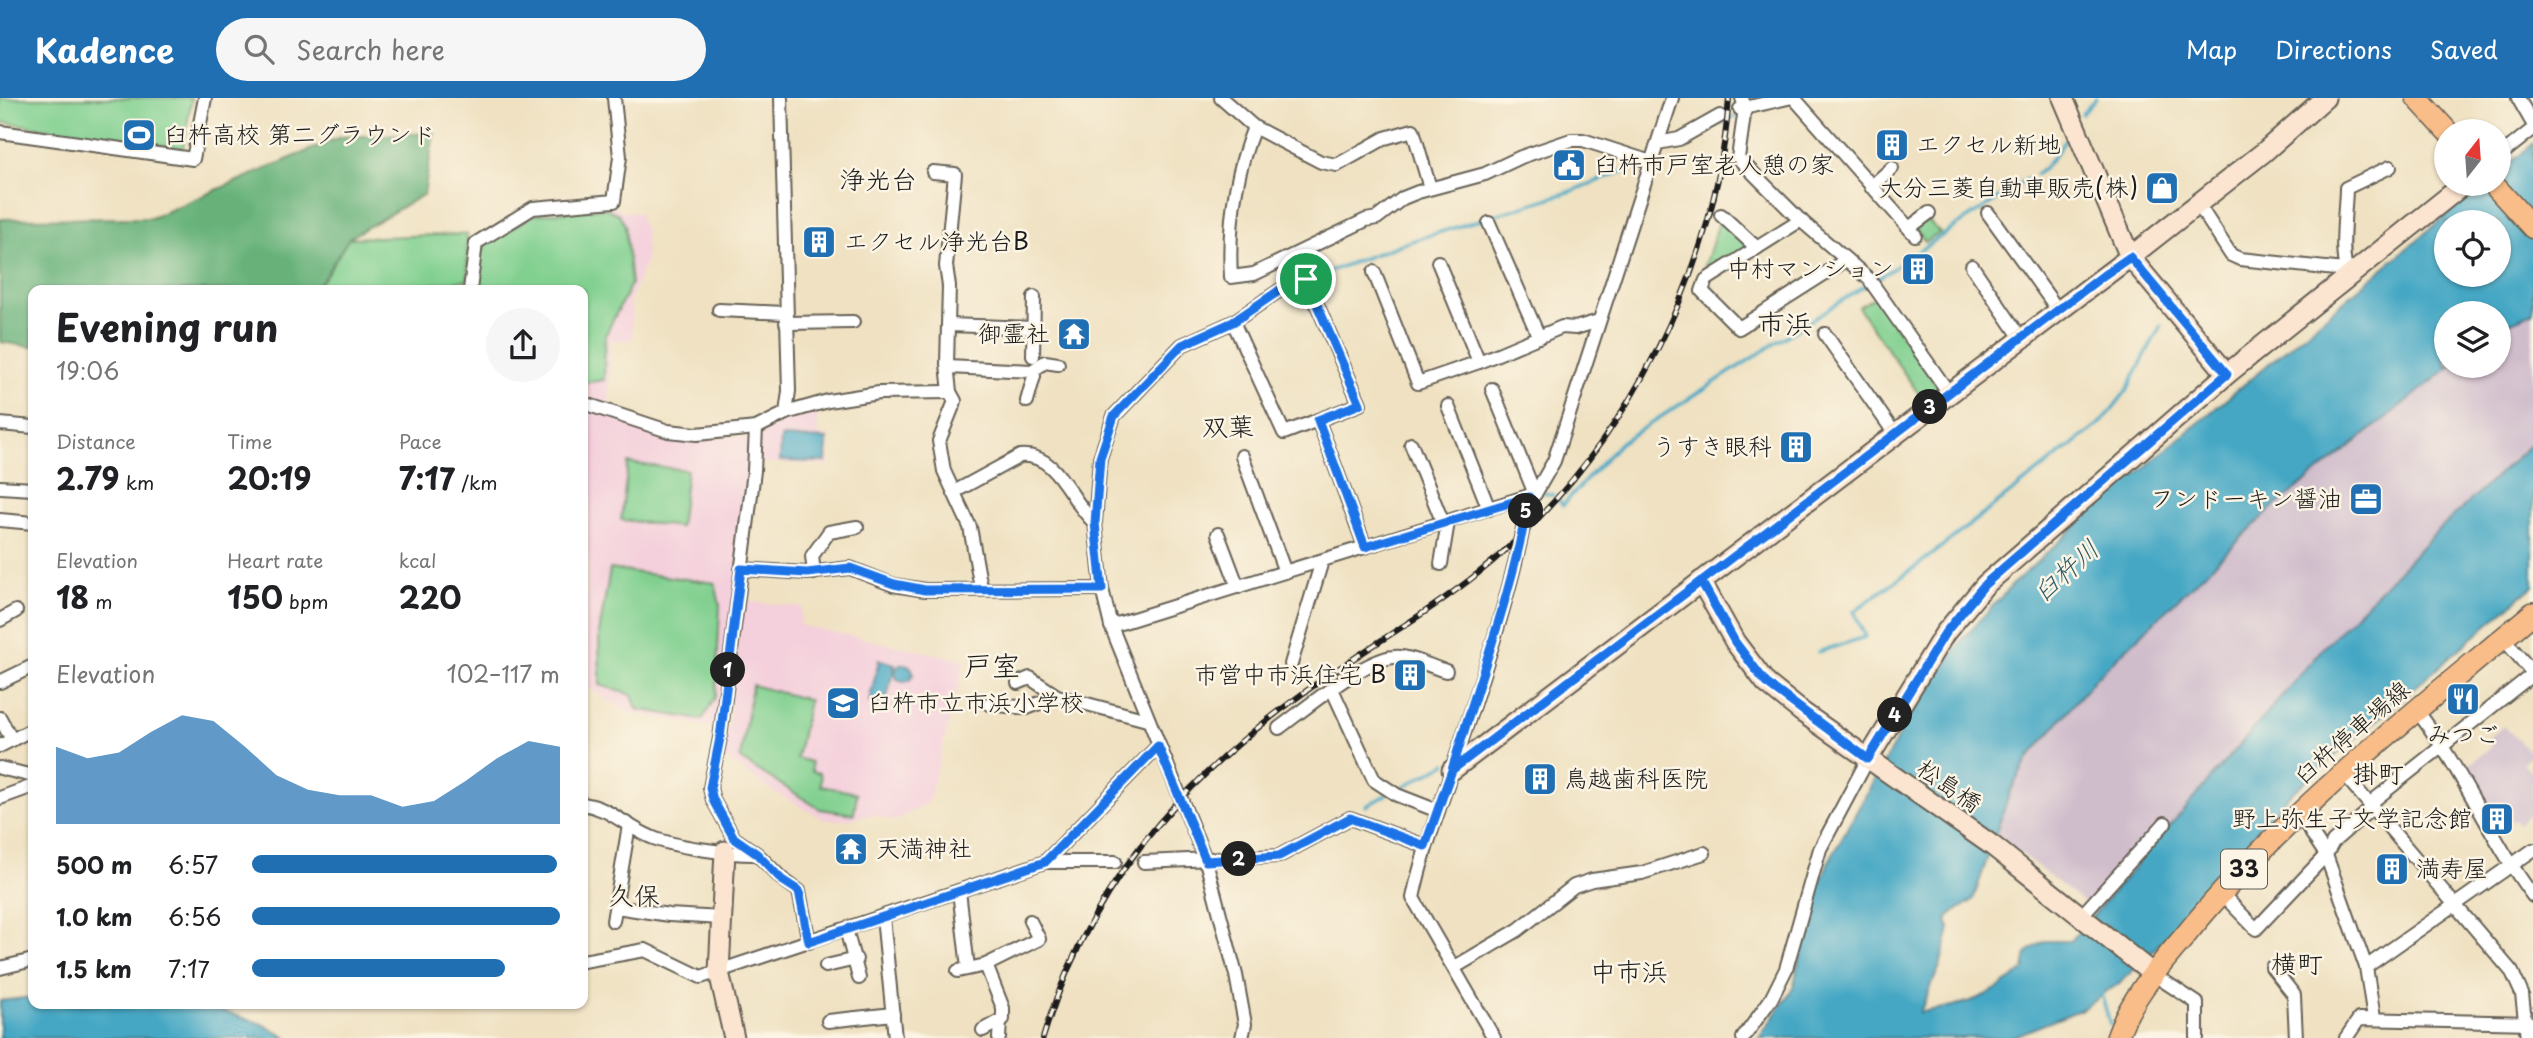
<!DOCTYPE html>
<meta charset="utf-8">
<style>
:root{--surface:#fff;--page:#f6f6f6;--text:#202124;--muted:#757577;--accent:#1f6fb2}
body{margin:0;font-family:"Playpen Sans","Klee One",sans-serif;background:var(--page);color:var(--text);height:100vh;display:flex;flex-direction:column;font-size:26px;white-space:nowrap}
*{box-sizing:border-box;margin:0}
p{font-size:23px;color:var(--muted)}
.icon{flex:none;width:38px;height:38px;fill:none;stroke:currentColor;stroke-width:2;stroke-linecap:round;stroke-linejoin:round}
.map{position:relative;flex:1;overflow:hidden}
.panel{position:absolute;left:28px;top:187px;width:560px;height:724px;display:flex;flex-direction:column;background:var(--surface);border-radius:14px;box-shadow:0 2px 5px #0004}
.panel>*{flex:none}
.needle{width:46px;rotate:17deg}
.tools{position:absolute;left:2434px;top:21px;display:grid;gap:14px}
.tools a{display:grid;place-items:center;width:77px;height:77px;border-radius:50%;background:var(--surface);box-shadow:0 2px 5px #0004;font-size:35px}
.pin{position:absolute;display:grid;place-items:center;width:60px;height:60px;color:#fff;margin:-30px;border:4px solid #fff;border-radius:50%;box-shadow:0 2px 7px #0007}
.km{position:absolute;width:35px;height:35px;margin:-18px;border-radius:50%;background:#222;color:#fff;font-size:19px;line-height:35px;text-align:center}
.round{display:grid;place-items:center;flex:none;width:74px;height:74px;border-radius:37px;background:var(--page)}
.overview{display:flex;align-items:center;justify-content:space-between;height:119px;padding:0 28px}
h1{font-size:38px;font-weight:700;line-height:52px}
.metrics{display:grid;grid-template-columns:repeat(3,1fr);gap:10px;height:119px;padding:7px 28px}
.metrics div{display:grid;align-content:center}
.metrics b{font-size:30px;font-weight:700}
.metrics small{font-size:19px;font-weight:400}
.metrics p{font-size:19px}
.chart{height:196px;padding:14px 28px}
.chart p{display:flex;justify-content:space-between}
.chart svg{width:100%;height:126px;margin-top:7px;fill:var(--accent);opacity:.7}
ul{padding:0 28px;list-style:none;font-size:23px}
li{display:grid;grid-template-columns:112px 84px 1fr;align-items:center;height:52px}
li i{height:18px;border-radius:9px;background:var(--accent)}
header{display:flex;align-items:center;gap:42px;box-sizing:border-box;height:98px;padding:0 35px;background:var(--accent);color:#fff}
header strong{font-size:33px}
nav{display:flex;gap:38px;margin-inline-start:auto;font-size:24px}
.search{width:490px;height:63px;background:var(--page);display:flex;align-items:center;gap:18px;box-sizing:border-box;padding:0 24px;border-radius:38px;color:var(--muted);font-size:26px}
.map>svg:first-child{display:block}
.built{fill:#f4cfdc}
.industrial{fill:#d0bdcc}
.green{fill:#81d090;stroke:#4e7656;stroke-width:2}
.forest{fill:#68b27a;stroke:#42674b;stroke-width:2}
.water{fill:#44a7c4;stroke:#306270;stroke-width:2;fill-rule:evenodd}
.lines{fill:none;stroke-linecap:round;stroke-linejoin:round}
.stream{stroke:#44a7c4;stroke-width:3.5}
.street-casing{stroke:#666156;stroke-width:16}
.secondary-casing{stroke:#666156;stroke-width:23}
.primary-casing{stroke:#666156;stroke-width:24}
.street{stroke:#fff;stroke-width:12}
.secondary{stroke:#fce5d0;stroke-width:19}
.primary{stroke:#f8bd89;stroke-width:21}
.rail-casing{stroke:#1c1c1c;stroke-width:6}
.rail{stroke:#fcf5e5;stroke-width:3.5;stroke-dasharray:10;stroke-linecap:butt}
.route-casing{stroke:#fff;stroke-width:14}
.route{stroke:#1a73e8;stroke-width:9}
.labels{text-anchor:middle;stroke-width:5;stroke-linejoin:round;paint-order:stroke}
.shield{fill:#fcf5e5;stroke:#5f5d58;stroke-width:2}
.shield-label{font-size:23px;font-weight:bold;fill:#1c1c1c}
.poi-label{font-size:24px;fill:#1c1c1c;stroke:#fcf5e5;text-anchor:start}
.street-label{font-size:24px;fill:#1c1c1c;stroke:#fcf5e5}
.neighbourhood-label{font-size:26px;fill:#1c1c1c;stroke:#fcf5e5}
.water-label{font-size:26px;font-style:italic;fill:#2e5b68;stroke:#fcf5e5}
.quarter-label{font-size:28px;fill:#1c1c1c;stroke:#fcf5e5}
</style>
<header>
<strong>Kadence</strong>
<div class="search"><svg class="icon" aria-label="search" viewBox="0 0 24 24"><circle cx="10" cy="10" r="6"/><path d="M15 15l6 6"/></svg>Search here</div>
<nav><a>Map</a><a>Directions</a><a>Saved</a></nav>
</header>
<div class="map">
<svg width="2533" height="940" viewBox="0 0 2533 940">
<rect width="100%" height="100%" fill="#fcf5e5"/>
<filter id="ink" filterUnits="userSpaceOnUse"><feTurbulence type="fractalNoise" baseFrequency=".0143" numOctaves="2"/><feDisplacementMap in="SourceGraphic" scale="14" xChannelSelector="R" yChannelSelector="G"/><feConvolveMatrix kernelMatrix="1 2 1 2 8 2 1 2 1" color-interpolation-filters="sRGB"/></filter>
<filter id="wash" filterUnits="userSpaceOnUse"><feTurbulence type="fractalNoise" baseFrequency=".00686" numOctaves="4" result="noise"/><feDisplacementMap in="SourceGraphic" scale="28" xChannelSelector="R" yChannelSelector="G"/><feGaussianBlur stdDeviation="1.57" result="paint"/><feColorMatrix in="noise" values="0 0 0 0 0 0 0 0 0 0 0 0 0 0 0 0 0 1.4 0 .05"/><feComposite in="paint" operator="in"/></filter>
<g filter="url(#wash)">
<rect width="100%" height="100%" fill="#efe1c1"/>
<g class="built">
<polygon points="614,108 621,113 639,115 645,135 646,163 629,204 632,214 632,242 609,242 609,307 583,298 583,192 475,192 476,152 532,116"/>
<polygon points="817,308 817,337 829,338 829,367 758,364 759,341 768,327"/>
<polygon points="583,310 692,340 745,338 749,346 751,370 717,630 627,614 590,591 583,577 589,460 583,454"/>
<polygon points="743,503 802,509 799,527 965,562 928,705 894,723 872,716 848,722 825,722 773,693 721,657 726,647"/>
</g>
<g class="industrial">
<polygon points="2533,215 2533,344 2436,434 2323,550 2098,815 1995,736 2010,694 2029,659 2126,548 2269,413 2451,268 2499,268 2499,229"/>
<polygon points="2504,628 2531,655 2523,665 2533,676 2533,713 2518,727 2515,722 2511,724 2502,706 2483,717 2460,673 2492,649 2487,642"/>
</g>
<g class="green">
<polygon points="0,0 192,0 183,50 0,24"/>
<polygon points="605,110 619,116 625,127 631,186 605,238 604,282 583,285 583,192 478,192 480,153 484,147 534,117"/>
<polygon points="1720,121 1746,146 1745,153 1701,180"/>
<polygon points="1928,122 1940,135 1925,144 1915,130"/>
<polygon points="467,136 468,182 428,187 424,192 311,192 323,181 349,140"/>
<polygon points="1875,199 1938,289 1923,302 1858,209"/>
<polygon points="628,365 687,372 680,429 621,422"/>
<polygon points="610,471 715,485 720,507 716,598 702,622 637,611 632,597 600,587 599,535"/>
<polygon points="752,587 809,602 797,660 811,664 812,673 820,675 821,688 857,695 854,716 820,711 740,661"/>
</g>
<polygon class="forest" points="434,35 424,96 349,140 323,181 311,192 33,192 33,249 0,244 0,121 151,120 340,39"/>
<g class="water">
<path d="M2533,46V215L2499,229V215H2446V268H2451L2269,413L2095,581L2029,659L2010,694L1973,802L1950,817L1946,824L1950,831L1940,868L1920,914C1964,908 1989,900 2024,872L2027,854L2045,843H2071L2323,550L2436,434L2533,344V488L2286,700L2148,859L2118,886L2082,911L2010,940H1759L1793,890L1812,807L1828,765L1912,614L1965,538L2014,485L2095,411L2484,86H2499V74ZM2446,124H2499V177H2446Z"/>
<polygon points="781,339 827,341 826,364 780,363"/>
<polygon points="879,562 895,566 885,608 869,604"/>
<circle cx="904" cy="575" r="9"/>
<polygon points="33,899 33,906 205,907 262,926 288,940 0,940 0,903"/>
</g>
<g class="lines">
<g class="stream">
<polyline points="2082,16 2096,0"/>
<polyline points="1712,29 1738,18"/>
<polyline points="2036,76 2044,71 2067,40"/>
<polyline points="1314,179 1402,146 1566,95 1642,66"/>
<polyline points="1877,181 2027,81"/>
<polyline points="1545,395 1553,397"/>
<polyline points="1559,402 1563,407 1620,345 1866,187"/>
<polyline points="1818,554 1865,539 1854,513 1918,467 2103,323 2127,292 2161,227"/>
<polyline points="1401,690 1447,665"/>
<polyline points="1366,708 1386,697"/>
<polyline points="2101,895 2110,926"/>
</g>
</g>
</g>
<g filter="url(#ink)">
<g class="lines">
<g class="street-casing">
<g id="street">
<polyline points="781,0 789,293 786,315"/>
<polyline points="1221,0 1254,29 1321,64 1337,67 1385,40 1413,32 1430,90"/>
<polyline points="1742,0 1745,10 1738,60 1798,120 1869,181 1949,295"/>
<polyline points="1794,0 1915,137"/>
<polyline points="2518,0 2533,26"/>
<polyline points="1740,11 1788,0"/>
<path d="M1254,29C1235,77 1228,127 1231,179L1254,176L1366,122L1377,120L1403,100L1418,94L1485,76L1521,59L1571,42H1583L1651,64"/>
<polyline points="0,34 193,61 205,0"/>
<polyline points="1658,45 1679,41 1720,18"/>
<polyline points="2499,58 2533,31"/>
<polyline points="933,74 955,76 946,168 949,188 947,266 950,294 955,303 939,343 944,373 970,429 981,490"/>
<polyline points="1871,89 1892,70"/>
<polyline points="2198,106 2231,157 2240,161 2345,172"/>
<polyline points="1988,115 2058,212"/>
<polyline points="1721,117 1757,150"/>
<polyline points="1801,122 1706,182 1702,193 1739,230 1846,162"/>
<polyline points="1489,125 1539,239"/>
<polyline points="1909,130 1929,115"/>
<polyline points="1438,164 1479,264"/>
<polyline points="1972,168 2021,240"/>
<polyline points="1374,174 1418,285 1479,264 1562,229 1575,230 1599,223"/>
<path d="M2349,176C2338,163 2346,109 2346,90L2390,69"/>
<polyline points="470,192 476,145 533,110 614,103 620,59 614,0"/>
<polyline points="719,212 785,215"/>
<polyline points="1233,224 1284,335 1360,306 1306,181 1280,192 1233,224 1182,247 1114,318 1100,360 1095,425 1102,491 1111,528 1206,763 1236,877 1245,926 1242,940"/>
<polyline points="786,225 853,224"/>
<polyline points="949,227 1034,230"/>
<polyline points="1825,236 1895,336"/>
<polyline points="1033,258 1034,199"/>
<polyline points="948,269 1032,273 1034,278 1027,303"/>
<polyline points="1032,273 1045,264 1058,266"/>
<polyline points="1492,291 1535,396"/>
<polyline points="583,305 668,333 697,336 756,330 786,315 828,303 879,295 950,294"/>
<polyline points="1448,308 1489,411"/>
<polyline points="1318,322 1365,449"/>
<polyline points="0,326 33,329"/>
<polyline points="756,330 754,373 720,640 710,690 713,702 734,740 757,756 782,781 799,793 809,844"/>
<polyline points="1411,346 1443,425"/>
<polyline points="1242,358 1285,474"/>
<polyline points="0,389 33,391"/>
<path d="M954,394L1020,358C1059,355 1069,403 1095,425"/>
<polyline points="0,422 33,425"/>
<polyline points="1218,436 1238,489"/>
<polyline points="1441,466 1448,424"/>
<polyline points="741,471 807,475 850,470 894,487 925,492 1102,491"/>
<polyline points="814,475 812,458 829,434 857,429"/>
<polyline points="0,522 16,513"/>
<polyline points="1111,528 1535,396 1554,363 1672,0"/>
<polyline points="2503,540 2533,575"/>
<polyline points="1291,566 1322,463"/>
<polyline points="0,584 33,568"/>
<polyline points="1018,585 1030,580 1057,598 1147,622"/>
<polyline points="1332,591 1374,682 1397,697 1438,713"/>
<polyline points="989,606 1027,610 1057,598"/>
<path d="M2417,613C2462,670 2489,739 2533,798"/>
<polyline points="0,620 12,642"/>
<path d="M1279,630C1305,611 1364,561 1394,559C1409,557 1431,569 1446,573"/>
<polyline points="0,648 33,631"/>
<polyline points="0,670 33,678"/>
<polyline points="2343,675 2512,874 2522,896 2527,940"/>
<polyline points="0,700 33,688"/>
<path d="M583,706C611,710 626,729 651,739C674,749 728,756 754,756"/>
<polyline points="2299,716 2326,757 2366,869 2374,920"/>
<polyline points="1045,764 1158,648"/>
<polyline points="1144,764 1279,758 1350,720 1425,748"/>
<polyline points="959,793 968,870"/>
<polyline points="2220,794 2256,831 2326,757 2333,744 2372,710 2373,703 2533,576"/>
<polyline points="616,809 669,817 722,820"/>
<polyline points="2082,817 2165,725"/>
<polyline points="883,819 895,940"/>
<polyline points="613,823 629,727"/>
<polyline points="846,831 859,880"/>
<polyline points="583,863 645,852 701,879 1045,764 1115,764"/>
<polyline points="826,868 856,861"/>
<polyline points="1455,869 1518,832 1574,788 1592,782 1642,775 1704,755"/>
<polyline points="2272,869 2294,897 2296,940"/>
<polyline points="2366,869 2533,752"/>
<polyline points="0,870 33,862"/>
<polyline points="958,873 986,867 1039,841 1030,823"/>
<polyline points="2153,876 2197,905 2197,940"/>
<polyline points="828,923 893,916"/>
<polyline points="983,932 1003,921 1003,910 986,867"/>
<polyline points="999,940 1000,923"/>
<path d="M1494,940L1413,800C1422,756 1438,715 1452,672C1481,582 1513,492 1529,399"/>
<polyline points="1743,940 1771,901 1786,871 1820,751 1868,661"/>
<polyline points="2346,940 2359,921 2533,925"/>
</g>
</g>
<g class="secondary-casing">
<g id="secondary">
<polyline points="2063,0 2130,159 2227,276"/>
<polyline points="1701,483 1735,544 1766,585 1802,614 1993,748 2153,876"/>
<polyline points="1868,661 1945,535 1985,487 2227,276 2464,86"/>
<polyline points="1452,672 2130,159 2264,54 2325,0"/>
<polyline points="725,753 719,874 734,940"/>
</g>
</g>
<g class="primary-casing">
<g id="primary">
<polyline points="2417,0 2447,33"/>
<polyline points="2493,86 2533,130"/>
<path d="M2117,940C2130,901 2158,870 2184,839C2284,715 2412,617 2533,515"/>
</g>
</g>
<use href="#street" class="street"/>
<use href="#secondary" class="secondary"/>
<use href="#primary" class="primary"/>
<g class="rail-casing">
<path id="rail" d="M1043,940C1094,771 1200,662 1344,567C1394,533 1446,503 1493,463C1625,350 1717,173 1729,0"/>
</g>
<use href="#rail" class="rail"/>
</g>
</g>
<g class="lines" filter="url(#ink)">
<g class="route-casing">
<path id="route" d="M1306,181L1280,192L1233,224L1182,247L1114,318L1100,360L1095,425L1102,491L925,492L894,486L850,470L807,475L741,471L720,640L710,690L713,702L734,740L757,756L782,782L799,793L809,844L1045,764L1158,648L1206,763L1279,758L1350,720L1425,748L1452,672L1465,662C1678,501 1892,339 2104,177L2130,159L2227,276L1985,486L1945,535L1868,661L1766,585L1735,544L1701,483L1452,672C1479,581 1513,493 1529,399L1365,449L1318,322L1360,306L1306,181"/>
</g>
<use href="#route" class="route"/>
</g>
<defs>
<g id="stadium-square" transform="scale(1.75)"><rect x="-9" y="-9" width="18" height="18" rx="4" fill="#1f6fb2" stroke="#fcf5e5"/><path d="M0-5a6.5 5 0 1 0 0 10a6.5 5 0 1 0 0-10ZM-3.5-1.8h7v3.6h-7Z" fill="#fff"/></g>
<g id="building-square" transform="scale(1.75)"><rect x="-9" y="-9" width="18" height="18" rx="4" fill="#1f6fb2" stroke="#fcf5e5"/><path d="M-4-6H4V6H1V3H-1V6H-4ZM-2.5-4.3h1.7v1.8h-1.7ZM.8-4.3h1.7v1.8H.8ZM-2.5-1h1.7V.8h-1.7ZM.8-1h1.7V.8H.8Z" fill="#fff"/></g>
<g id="civic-square" transform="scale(1.75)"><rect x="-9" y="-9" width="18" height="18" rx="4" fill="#1f6fb2" stroke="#fcf5e5"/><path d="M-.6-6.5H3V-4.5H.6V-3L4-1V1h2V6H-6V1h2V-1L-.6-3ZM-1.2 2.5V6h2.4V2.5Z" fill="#fff"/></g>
<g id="shop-square" transform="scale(1.75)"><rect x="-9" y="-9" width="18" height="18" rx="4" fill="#1f6fb2" stroke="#fcf5e5"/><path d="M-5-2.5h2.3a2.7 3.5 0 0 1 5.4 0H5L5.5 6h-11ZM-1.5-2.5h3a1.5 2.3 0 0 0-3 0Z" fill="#fff"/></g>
<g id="temple-square" transform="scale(1.75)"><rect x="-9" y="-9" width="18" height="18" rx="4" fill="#1f6fb2" stroke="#fcf5e5"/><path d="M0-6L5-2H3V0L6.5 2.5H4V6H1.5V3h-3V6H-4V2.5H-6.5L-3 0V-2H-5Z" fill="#fff"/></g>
<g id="office-square" transform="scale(1.75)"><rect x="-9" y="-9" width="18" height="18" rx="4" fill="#1f6fb2" stroke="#fcf5e5"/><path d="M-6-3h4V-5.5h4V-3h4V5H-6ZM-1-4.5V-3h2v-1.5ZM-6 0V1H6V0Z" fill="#fff"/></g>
<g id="restaurant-square" transform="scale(1.75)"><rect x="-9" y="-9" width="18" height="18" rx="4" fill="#1f6fb2" stroke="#fcf5e5"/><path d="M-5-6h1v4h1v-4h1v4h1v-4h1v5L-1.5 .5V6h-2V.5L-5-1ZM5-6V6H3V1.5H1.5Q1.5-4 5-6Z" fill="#fff"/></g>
<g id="school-square" transform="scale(1.75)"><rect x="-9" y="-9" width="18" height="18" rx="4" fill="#1f6fb2" stroke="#fcf5e5"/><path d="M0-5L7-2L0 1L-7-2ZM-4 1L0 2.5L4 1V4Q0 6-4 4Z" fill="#fff"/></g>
</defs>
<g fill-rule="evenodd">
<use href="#stadium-square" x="139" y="37"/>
<use href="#building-square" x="1892" y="47"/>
<use href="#civic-square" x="1569" y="67"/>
<use href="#shop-square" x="2162" y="90"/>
<use href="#building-square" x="819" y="144"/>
<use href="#building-square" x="1918" y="171"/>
<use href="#temple-square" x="1074" y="236"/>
<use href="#building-square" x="1796" y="349"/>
<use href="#office-square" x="2366" y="401"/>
<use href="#building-square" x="1410" y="577"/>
<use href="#restaurant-square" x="2463" y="601"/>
<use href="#school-square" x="843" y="605"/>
<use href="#building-square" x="1540" y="681"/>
<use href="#building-square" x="2497" y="721"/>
<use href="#temple-square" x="851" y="751"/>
<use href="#building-square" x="2392" y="771"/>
</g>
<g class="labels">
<rect class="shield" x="2221" y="751.5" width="46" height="39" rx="5"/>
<g class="shield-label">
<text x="2244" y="779">33</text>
</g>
<g class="poi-label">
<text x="164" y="45">臼杵高校 第二グラウンド</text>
<text x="1916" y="55">エクセル新地</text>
<text x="1594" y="75">臼杵市戸室老人憩の家</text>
<text x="2138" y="98" text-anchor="end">大分三菱自動車販売(株)</text>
<text x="844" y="152">エクセル浄光台B</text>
<text x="1894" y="179" text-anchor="end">中村マンション</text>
<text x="1050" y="244" text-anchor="end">御霊社</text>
<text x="1772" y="357" text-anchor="end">うすき眼科</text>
<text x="2342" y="409" text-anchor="end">フンドーキン醤油</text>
<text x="1386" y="585" text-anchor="end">市営中市浜住宅 B</text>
<text x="868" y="613">臼杵市立市浜小学校</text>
<text x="2463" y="645" text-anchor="middle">みつご</text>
<text x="1564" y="689">鳥越歯科医院</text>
<text x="2472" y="729" text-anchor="end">野上弥生子文学記念館</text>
<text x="876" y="759">天満神社</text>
<text x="2416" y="779">満寿屋</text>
</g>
<g class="street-label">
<text transform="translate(2352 635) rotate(-41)" y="8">臼杵停車場線</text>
<text transform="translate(1949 688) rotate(35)" y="8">松島橋</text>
</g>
<g class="neighbourhood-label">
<text x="878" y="91">浄光台</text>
<text x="1228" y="338">双葉</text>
<text x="2378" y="685">掛町</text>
<text x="634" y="807">久保</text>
<text x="2297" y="875">横町</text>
<text x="1629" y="883">中市浜</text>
</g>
<g class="water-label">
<text transform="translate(2066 473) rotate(-42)" y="9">臼杵川</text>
</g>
<g class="quarter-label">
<text x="1785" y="236">市浜</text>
<text x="992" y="578">戸室</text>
</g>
</g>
</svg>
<div class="tools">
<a><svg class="needle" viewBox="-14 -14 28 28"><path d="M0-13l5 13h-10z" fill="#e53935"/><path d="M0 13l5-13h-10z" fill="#757577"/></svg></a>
<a><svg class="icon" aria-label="locate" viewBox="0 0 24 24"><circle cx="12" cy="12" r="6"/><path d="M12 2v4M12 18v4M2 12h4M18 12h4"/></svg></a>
<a><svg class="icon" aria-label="layers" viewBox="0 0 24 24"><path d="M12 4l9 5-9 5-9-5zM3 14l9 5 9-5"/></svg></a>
</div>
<div class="pin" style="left:1306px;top:181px;background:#1e9e55"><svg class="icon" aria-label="arrive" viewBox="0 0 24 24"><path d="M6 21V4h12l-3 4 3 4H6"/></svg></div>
<b class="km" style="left:728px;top:572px">1</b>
<b class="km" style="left:1239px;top:761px">2</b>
<b class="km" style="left:1930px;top:309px">3</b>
<b class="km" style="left:1895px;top:617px">4</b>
<b class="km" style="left:1526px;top:413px">5</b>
<section class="panel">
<div class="overview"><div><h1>Evening run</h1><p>19:06</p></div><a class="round"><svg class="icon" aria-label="share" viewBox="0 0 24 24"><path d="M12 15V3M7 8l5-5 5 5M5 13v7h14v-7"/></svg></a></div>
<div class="metrics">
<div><p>Distance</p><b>2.79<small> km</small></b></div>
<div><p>Time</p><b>20:19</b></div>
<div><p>Pace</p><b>7:17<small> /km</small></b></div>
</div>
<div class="metrics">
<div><p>Elevation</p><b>18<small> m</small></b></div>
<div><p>Heart rate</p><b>150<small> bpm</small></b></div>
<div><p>kcal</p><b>220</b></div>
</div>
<div class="chart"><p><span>Elevation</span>102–117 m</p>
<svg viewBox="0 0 160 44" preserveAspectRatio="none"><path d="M0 44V17L10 21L20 19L30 12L40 6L50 8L60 17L70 27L80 32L90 34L100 34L110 38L120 36L130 29L140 21L150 15L160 17V44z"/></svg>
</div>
<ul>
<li><b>500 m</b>6:57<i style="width:99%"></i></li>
<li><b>1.0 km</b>6:56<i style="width:100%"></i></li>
<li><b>1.5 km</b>7:17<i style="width:82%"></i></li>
</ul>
</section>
</div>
